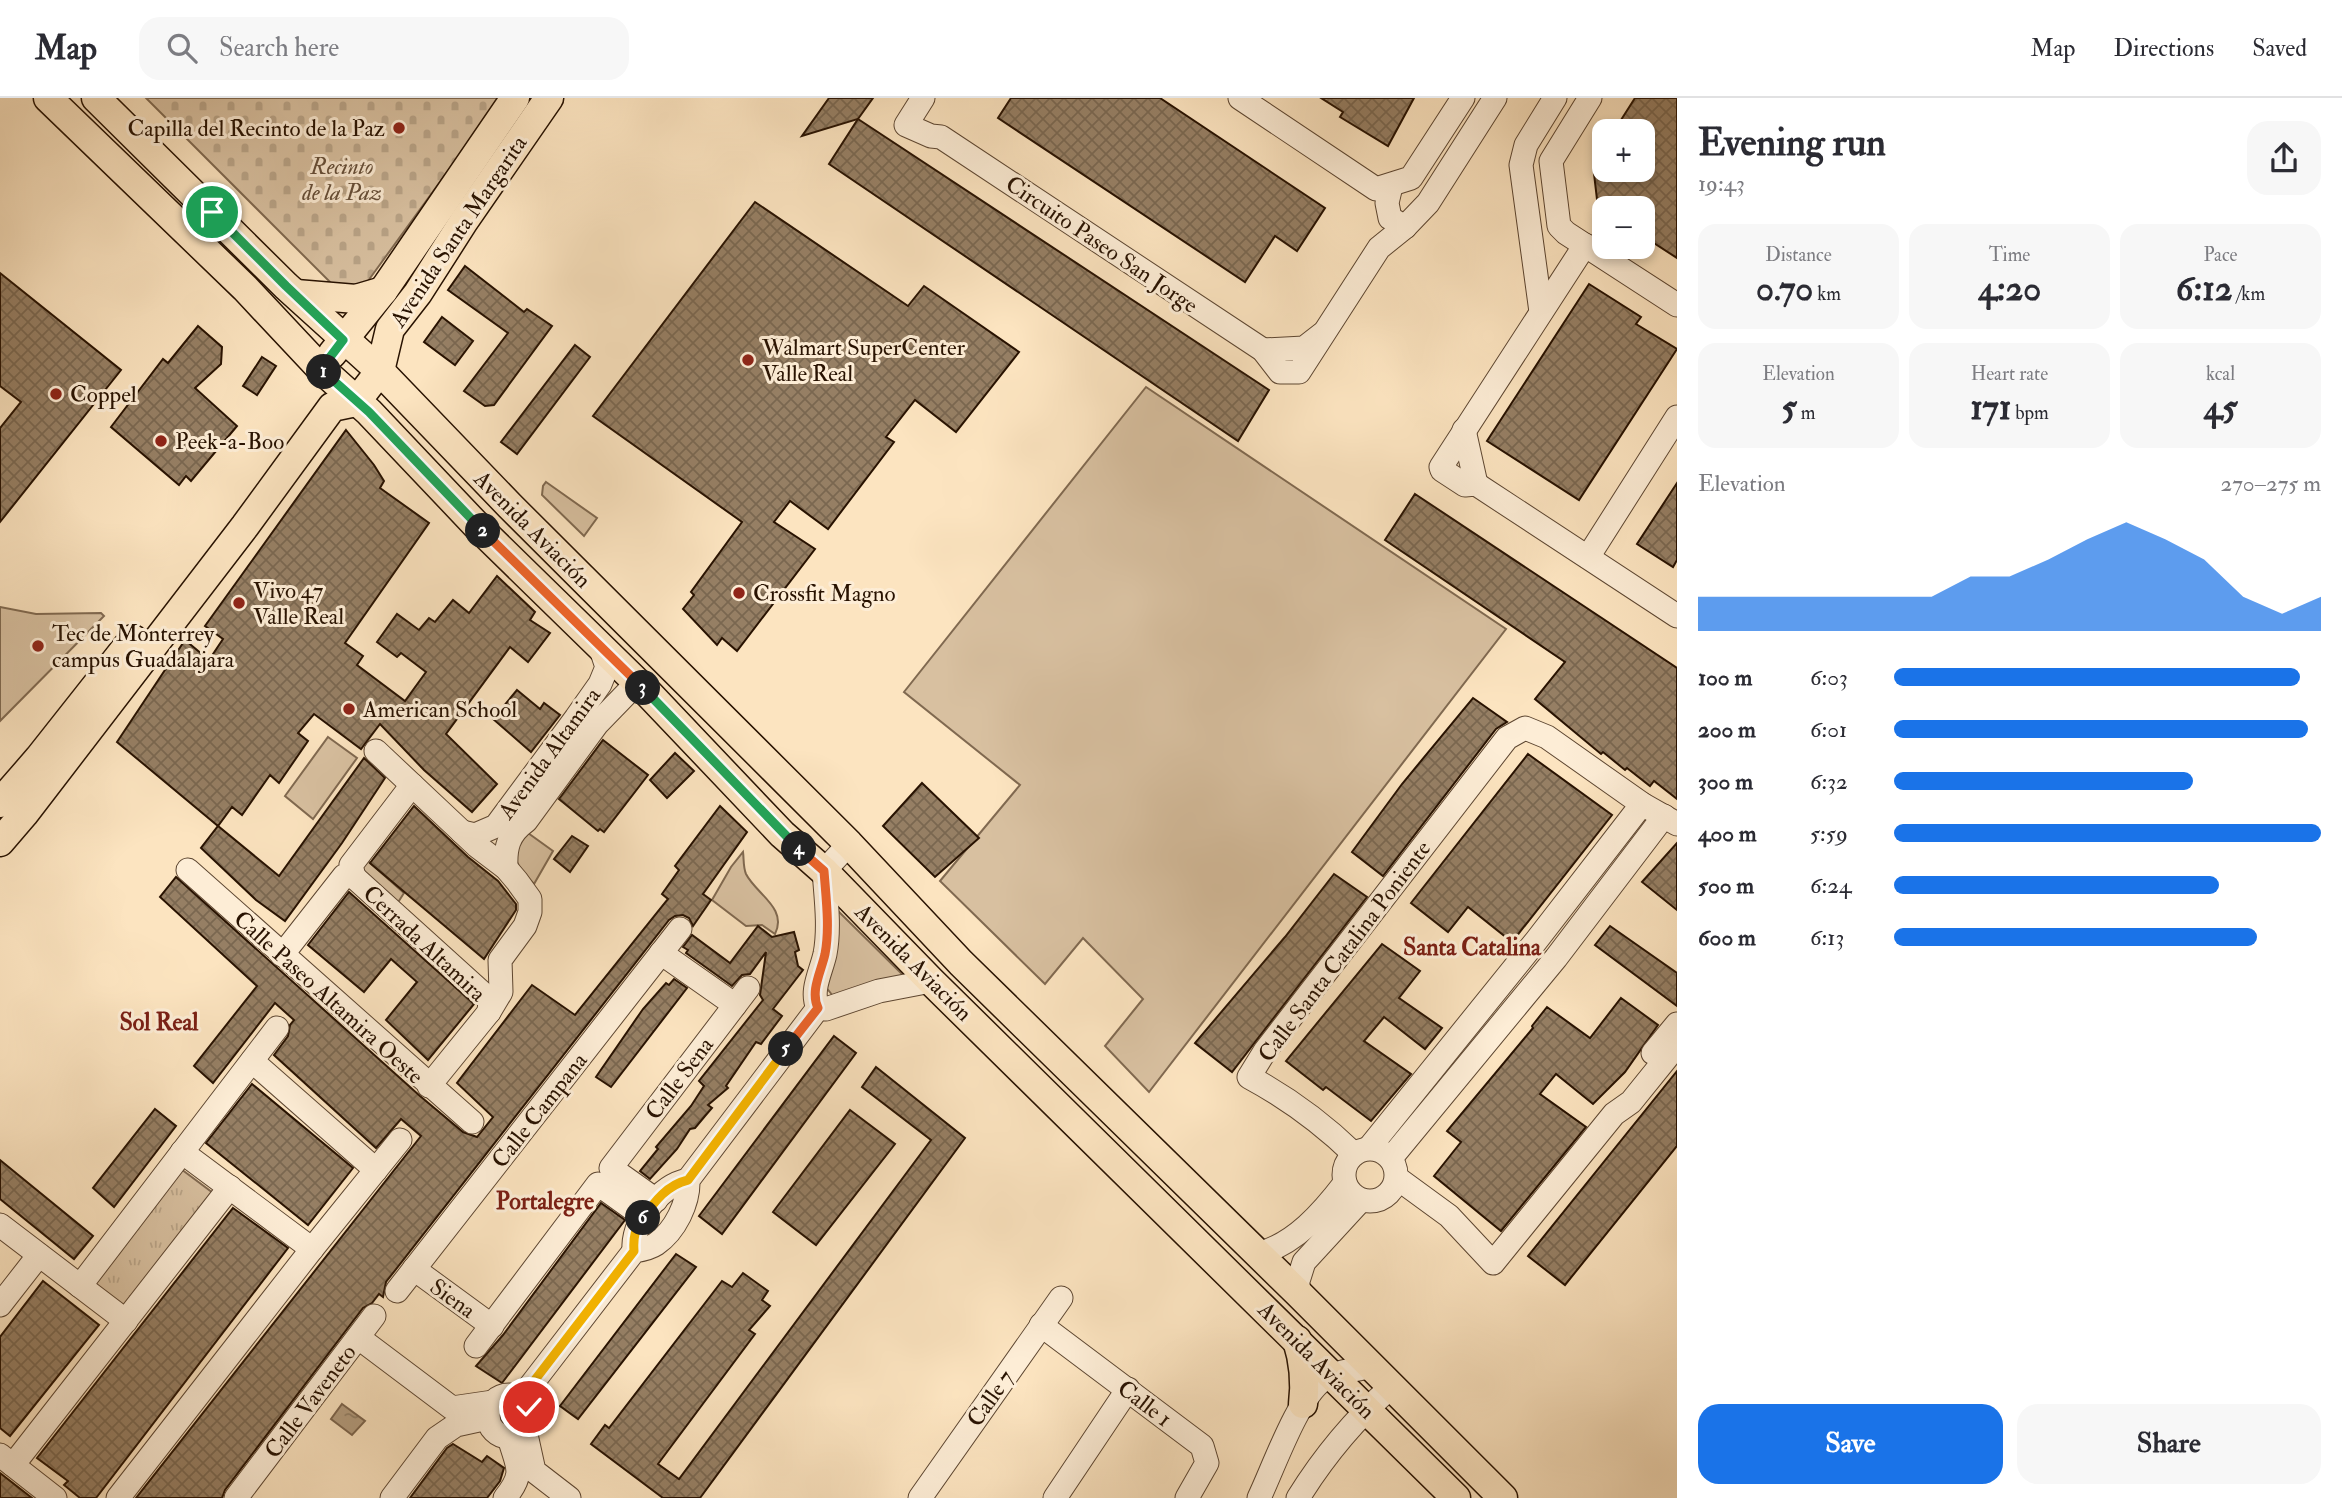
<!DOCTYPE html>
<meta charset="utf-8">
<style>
:root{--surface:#fff;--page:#f7f7f7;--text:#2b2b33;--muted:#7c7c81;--line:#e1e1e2;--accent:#1a73e8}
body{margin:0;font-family:"IM FELL Double Pica",serif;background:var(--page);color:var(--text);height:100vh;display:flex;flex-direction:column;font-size:26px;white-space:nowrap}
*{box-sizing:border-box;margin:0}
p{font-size:23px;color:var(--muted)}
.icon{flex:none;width:38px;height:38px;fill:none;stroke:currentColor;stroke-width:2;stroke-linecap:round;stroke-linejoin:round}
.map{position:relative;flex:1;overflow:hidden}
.sheet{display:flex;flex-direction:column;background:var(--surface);width:665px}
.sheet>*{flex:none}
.buttons{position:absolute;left:1592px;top:21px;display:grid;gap:14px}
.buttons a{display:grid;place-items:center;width:63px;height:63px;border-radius:14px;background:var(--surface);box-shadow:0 4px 10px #0003;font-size:35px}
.pin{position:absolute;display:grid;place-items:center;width:60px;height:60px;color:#fff;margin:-30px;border:4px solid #fff;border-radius:50%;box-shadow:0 2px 7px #0007}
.km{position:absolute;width:35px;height:35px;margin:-18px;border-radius:50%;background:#222;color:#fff;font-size:19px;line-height:35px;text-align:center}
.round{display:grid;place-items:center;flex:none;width:74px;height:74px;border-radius:21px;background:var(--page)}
.summary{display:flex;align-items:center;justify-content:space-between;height:119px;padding:0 21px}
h1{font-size:38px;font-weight:700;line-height:52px}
.figures{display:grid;grid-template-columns:repeat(3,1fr);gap:10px;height:119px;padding:7px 21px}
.figures div{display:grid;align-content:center;border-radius:18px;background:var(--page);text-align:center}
.figures b{font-size:35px;font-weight:700}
.figures small{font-size:19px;font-weight:400}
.figures p{font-size:19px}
.chart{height:196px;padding:14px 21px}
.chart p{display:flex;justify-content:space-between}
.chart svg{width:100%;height:126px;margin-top:7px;fill:var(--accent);opacity:.7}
.cta{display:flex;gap:14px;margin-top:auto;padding:14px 21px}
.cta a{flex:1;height:80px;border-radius:21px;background:var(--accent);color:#fff;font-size:28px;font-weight:700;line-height:80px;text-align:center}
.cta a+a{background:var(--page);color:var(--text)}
ul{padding:0 21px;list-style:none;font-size:23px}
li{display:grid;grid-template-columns:112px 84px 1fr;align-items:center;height:52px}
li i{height:18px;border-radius:9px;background:var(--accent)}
header{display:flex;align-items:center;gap:42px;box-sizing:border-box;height:98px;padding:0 35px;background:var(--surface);border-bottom:2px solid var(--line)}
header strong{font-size:33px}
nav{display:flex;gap:38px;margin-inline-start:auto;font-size:24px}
.search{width:490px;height:63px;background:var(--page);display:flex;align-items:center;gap:18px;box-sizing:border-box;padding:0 24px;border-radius:21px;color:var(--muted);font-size:26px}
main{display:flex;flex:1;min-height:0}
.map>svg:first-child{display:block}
.grass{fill:#d8c0a0;stroke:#806950;stroke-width:2}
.cemetery{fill:url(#cemetery-stones);stroke:#806950;stroke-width:2}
.park{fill:url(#park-tufts);stroke:#806950;stroke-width:2}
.water{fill:url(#water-ripples);stroke:#7c654d;stroke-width:2}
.building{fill:url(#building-cross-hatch);stroke:#281201;stroke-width:2}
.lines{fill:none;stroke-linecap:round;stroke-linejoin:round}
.minor-casing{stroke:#5d4631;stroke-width:25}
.major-casing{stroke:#281201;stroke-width:31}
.minor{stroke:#fdedd6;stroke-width:23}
.major{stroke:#fce4c0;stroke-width:28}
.split-1-casing{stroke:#fff;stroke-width:14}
.split-2-casing{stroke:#fff;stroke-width:14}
.split-3-casing{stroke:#fff;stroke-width:14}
.split-4-casing{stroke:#fff;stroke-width:14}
.split-5-casing{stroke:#fff;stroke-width:14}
.split-6-casing{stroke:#fff;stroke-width:14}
.split-7-casing{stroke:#fff;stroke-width:14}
.split-1{stroke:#22a559;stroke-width:9}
.split-2{stroke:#22a559;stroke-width:9}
.split-3{stroke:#f0652b;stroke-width:9}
.split-4{stroke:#22a559;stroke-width:9}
.split-5{stroke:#f0652b;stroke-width:9}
.split-6{stroke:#f5b400;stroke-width:9}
.split-7{stroke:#f5b400;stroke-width:9}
.poi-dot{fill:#8f2418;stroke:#fdedd6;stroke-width:2.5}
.labels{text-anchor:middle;stroke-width:6;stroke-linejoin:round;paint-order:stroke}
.poi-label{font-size:23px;fill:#281201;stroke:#fdedd6;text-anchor:start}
.park-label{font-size:23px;font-style:italic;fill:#664f39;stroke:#fdedd6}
.street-label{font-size:23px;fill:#281201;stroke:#fdedd6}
.neighbourhood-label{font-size:24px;font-weight:bold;fill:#7a1f14;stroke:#fdedd6}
</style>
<header>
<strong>Map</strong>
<div class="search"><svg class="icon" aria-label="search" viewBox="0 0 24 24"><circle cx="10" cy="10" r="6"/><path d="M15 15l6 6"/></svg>Search here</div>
<nav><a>Map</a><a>Directions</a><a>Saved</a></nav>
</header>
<main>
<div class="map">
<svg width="1677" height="1400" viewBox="0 0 1677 1400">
<defs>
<pattern id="cemetery-stones" width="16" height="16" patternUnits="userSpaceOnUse" patternTransform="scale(1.75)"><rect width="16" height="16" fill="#d8c0a0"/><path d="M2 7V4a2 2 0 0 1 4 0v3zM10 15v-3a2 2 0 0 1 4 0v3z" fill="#b9a488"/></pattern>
<pattern id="park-tufts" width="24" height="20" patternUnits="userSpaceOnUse" patternTransform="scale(1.75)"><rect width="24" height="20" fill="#d8c0a0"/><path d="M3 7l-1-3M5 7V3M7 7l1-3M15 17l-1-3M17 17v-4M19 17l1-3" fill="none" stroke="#b9a488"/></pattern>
<pattern id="water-ripples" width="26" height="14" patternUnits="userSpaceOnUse" patternTransform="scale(1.75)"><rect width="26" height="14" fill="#b49d7f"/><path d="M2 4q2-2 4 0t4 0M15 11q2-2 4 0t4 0" fill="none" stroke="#927f66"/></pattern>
<pattern id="building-cross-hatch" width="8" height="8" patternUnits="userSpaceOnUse" patternTransform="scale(1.75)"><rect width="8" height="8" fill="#967f64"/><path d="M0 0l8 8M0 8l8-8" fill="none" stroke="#7a6750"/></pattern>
</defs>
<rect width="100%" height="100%" fill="#fce4c0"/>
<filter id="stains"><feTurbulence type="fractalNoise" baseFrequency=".00286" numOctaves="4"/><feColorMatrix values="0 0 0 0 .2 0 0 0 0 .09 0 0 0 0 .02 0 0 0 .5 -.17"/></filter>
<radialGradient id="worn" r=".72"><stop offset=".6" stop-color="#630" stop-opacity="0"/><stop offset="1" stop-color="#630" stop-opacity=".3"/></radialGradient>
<g class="grass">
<polygon points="1146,289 1506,531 1149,994 1105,948 1143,901 1083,840 1045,886 940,783 1020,687 904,594"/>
<polygon points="546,384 597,420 584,438 542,397 543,388"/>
<polygon points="0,509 36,516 101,515 104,518 0,623"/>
<polygon points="328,639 357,660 313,721 285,698"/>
<path d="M528,735L553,753L534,786C516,767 507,757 528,735Z"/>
<path d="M743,754C744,761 743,769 746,776C756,796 788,810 775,836L762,827L746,828L712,802L731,769Z"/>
<polygon points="368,763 404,795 397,806 359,771"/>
<polygon points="835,810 906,880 833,898 825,888"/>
</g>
<polygon class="cemetery" points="146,0 501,0 368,183 361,191 337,191"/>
<polygon class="park" points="181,1071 213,1095 122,1213 92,1188"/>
<polygon class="water" points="342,1306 365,1323 352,1337 331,1321"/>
<g class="building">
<polygon points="829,0 873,0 858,21 802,38"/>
<polygon points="1011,0 1160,0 1325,110 1297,153 1275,138 1245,184 998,20"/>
<polygon points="1321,0 1414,0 1388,48 1340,19 1343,14"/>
<polygon points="1635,0 1677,0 1677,160 1643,138 1643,110 1598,110 1593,67 1605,48 1605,72 1643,72 1643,33 1614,33"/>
<polygon points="858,21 1269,292 1238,343 829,66"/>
<polygon points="755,104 908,208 924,188 1019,254 956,334 915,302 886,339 894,344 828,431 790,403 774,424 815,451 737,553 722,540 717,547 683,511 694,497 691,494 742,424 593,318"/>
<polygon points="465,168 524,214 527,211 552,228 494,307 485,308 464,293 508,235 448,192"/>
<polygon points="0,175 121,272 0,424 0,330 21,304 0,288"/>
<polygon points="1589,186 1641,219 1636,226 1677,251 1579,402 1487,343"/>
<polygon points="442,219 473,243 455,267 424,244"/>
<polygon points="198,228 222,249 221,266 195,290 237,328 191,383 186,378 179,387 111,329 163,261 168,265"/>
<polygon points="575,247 590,259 517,356 501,344"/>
<polygon points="262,259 276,268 257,297 243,288"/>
<polygon points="346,332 374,367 384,383 380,390 429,425 345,545 363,558 357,567 405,603 426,574 401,555 397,559 377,544 397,516 419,532 429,520 435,524 453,502 469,515 497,478 535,514 530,522 550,535 528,564 510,549 446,636 497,686 472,714 424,672 380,626 361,651 314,616 298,635 308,643 279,685 270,677 242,717 232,709 218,728 117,644 185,542 209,562 223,541 205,528"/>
<polygon points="1677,385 1677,462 1673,469 1637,446"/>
<polygon points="1415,396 1677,570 1677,701 1654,683 1650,688 1627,670 1625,672 1603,654 1601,656 1535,601 1565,564 1385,442"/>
<polygon points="517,592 540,611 544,605 560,617 531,654 493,621"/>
<polygon points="1473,600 1507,624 1496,631 1383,778 1352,754 1402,686"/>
<polygon points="603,642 648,677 604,734 600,731 598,733 559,701"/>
<polygon points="675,655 694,673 667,700 650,682"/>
<polygon points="1528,656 1612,717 1512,844 1468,809 1448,834 1411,805"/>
<polygon points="364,660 385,680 342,745 285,823 256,802 201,750 218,728 279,778"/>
<polygon points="922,685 979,740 935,779 883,728"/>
<polygon points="414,708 468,759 498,783 516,806 516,812 484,861 370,765"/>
<polygon points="720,708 747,734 703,796 711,802 693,828 689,820 683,817 675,818 669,822 386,1184 383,1199 379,1196 372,1205 363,1210 225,1392 222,1400 136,1400 421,1038 401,1021 376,1050 274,957 288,938 290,927 294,922 275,905 213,985 194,968 257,888 160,799 176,779 420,998 463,1034 477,1039 493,1019 457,985 532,887 575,917 668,801 662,796 679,772 675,768"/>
<polygon points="572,738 588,748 570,774 554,761"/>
<polygon points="1677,745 1677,812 1642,784"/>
<polygon points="1334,776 1367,799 1232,974 1195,945 1285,839"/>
<polygon points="349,794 474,906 428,962 386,922 417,884 391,861 364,894 308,847"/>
<polygon points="758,828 772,839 794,834 799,852 795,854 798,868 803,872 773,911 782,918 761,946 756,944 726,988 728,990 708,1007 712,1010 705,1018 695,1030 690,1031 677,1051 650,1081 640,1073 658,1051 656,1049 691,1008 704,988 699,983 763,902 760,897 766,854 750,876 742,877 732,888 686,855 688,852 683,849 692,837 730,865"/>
<polygon points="1610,828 1677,875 1677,908 1595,847"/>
<polygon points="1382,846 1420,873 1399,900 1442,930 1425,951 1384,919 1364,943 1411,976 1371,1023 1326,989 1323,992 1286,963"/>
<polygon points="674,881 687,890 611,989 596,979 643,911 666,885 669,887"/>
<polygon points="1621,900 1658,927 1625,974 1593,1006 1556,976 1540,996 1586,1029 1501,1133 1434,1078 1461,1044 1447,1033 1533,930 1532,928 1547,909 1590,940"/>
<polygon points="834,938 856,955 722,1136 699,1118"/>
<polygon points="876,969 965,1040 700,1400 663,1400 591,1346 605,1327 609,1330 722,1183 732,1189 743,1175 768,1193 762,1202 770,1208 749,1232 755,1236 658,1366 679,1381 931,1042 862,989"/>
<polygon points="1677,973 1677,1048 1565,1187 1528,1158"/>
<polygon points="252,986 353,1070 308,1127 206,1045"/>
<polygon points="155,1011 176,1028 114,1109 93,1090"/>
<polygon points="850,1012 895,1046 816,1147 773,1114"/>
<polygon points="0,1062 93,1138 74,1161 0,1101"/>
<polygon points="601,1105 625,1122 502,1285 476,1268 503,1237"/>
<polygon points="233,1110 288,1150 96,1400 80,1400 64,1387 68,1383 37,1360"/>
<polygon points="676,1156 696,1169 578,1321 560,1308"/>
<polygon points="43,1183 99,1227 10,1338 0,1330 0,1239"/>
<polygon points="453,1346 482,1364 487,1358 504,1370 500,1383 487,1400 410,1400 447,1350"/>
<polygon points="0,1375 32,1400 0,1400"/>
</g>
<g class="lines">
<g class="minor-casing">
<g id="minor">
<polyline points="923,0 906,27 931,38 941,39 1263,252 1280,274 1299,274 1379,150 1405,129 1428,105 1495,0"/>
<polyline points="1240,0 1376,91 1411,80 1463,0"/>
<polyline points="1590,0 1551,63 1559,128 1566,135 1677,207"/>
<polyline points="1391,88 1387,105 1390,120 1405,129"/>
<polyline points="1585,147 1441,369 1442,372 1465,387 1476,386 1677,518"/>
<polyline points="1541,214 1521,67 1526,47 1555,0"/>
<polyline points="1263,252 1304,250 1322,236"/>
<polyline points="1464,332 1476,386"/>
<polyline points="1588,459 1677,319"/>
<polyline points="376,653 477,748 506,770 517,783 530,801 530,814 525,828 500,862 501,894 489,914 429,988"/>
<polyline points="462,734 475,737 496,728 576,620 600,586 607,569 600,548"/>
<path d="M506,770C505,750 508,736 526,723L597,626L630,592L643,590"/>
<polyline points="188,772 472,1024"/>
<polyline points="354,779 490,902 489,914"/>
<polyline points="661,855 735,907"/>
<polyline points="282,857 344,778 354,779 351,767 412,687"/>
<path d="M818,910C810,893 821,874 825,856C830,830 826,800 824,773L849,746"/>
<polyline points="818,910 826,911 879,893 931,883"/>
<polyline points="1653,955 1677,926"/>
<polyline points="252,963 376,1072"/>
<polyline points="1369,1050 1536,843 1642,706"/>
<circle cx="1370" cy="1077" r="26"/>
<polyline points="182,1054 312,1151"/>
<path d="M1354,1056C1322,1025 1288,1000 1249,979L1265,953L1507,640L1525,630L1547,639L1642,706L1677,726"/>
<polyline points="1391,1060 1556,860 1664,718"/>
<polyline points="1397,1080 1449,1118 1493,1165 1614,1016 1631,1004 1677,947"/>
<polyline points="656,1102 611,1070 748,890"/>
<polyline points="0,1127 126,1223"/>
<path d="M634,1153C632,1124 659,1088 688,1082"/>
<path d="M1258,1156C1295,1146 1322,1115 1345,1085"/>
<polyline points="414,1171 492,1228"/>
<polyline points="80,1188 277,930"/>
<polyline points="397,1193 680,831"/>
<polyline points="1298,1195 1298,1183 1304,1164 1361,1102"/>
<polyline points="0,1207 39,1157"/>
<polyline points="1041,1227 1202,1348 1207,1365 1187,1400"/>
<polyline points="359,1240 452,1310 493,1304"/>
<polyline points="476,1248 598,1086 644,1119"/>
<circle cx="509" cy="1318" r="21"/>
<path d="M521,1300L634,1153C641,1152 650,1150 656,1146C675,1133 689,1105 688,1082L818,910"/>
<polyline points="525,1332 534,1373 569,1400"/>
<polyline points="0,1357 55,1400"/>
<polyline points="13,1367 230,1089"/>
<polyline points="118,1400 312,1151 400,1042"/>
<polyline points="236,1400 374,1218"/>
<polyline points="392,1400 437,1340 456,1327 488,1320"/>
<path d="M505,1400C526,1374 517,1369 509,1339"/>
<polyline points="920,1400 1061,1200"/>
<polyline points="1055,1400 1128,1291"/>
<path d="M1259,1400C1273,1371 1298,1299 1323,1282C1336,1273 1355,1272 1370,1269"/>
<path d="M1298,1400C1324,1358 1354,1322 1391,1289"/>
</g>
</g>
<g class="major-casing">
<g id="major">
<polyline points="48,0 245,190 321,271 369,314 480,431 648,595 782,736 824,773 931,883 1456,1400"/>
<polyline points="96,0 286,188 380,273 510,408 849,746 961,865 1298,1195 1503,1400"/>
<polyline points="296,196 356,201 383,193"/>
<polyline points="332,256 383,193 515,0"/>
<polyline points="0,705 39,660 133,541"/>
<polyline points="0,744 24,716 245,428 332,309 356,304 380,273 390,231 418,195 464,123 549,0"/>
<path d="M1297,1242C1304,1264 1306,1283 1303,1306"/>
</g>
</g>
<use href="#minor" class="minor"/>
<use href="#major" class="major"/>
</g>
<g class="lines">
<g class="split-1-casing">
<polyline id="split-1" points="212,114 286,188 343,242 321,271 324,274"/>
</g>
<g class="split-2-casing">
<polyline id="split-2" points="324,274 369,314 483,433"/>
</g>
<g class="split-3-casing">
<polyline id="split-3" points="483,433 643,590"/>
</g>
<g class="split-4-casing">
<polyline id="split-4" points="643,590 799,751"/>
</g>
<g class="split-5-casing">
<path id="split-5" d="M786,951L818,910C810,893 821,874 825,856C830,830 826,800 824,773L799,751"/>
</g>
<g class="split-6-casing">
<path id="split-6" d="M643,1120C655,1103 667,1087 688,1082L786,951"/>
</g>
<g class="split-7-casing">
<path id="split-7" d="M529,1309L521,1300L634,1153C633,1139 635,1131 643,1120"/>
</g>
<use href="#split-1" class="split-1"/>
<use href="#split-2" class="split-2"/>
<use href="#split-3" class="split-3"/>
<use href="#split-4" class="split-4"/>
<use href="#split-5" class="split-5"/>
<use href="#split-6" class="split-6"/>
<use href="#split-7" class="split-7"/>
</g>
<g class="poi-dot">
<circle cx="399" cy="30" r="7"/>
<circle cx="748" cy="262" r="7"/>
<circle cx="56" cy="296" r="7"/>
<circle cx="161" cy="343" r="7"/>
<circle cx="739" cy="495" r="7"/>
<circle cx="239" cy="505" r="7"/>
<circle cx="38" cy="548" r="7"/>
<circle cx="349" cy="611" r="7"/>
</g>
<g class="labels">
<g class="poi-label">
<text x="385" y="38" text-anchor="end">Capilla del Recinto de la Paz</text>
<text x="762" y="257">Walmart SuperCenter<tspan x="762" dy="26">Valle Real</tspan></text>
<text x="70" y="304">Coppel</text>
<text x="175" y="351">Peek-a-Boo</text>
<text x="253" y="500">Vivo 47<tspan x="253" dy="26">Valle Real</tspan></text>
<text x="753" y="503">Crossfit Magno</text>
<text x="52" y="543">Tec de Monterrey<tspan x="52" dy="26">campus Guadalajara</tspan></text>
<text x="363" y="619">American School</text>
</g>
<g class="park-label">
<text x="342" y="76">Recinto<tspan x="342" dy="26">de la Paz</tspan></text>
</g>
<g class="street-label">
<text transform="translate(458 133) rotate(-56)" y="8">Avenida Santa Margarita</text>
<text transform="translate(1102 146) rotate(34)" y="8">Circuito Paseo San Jorge</text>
<text transform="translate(533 431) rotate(45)" y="8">Avenida Aviación</text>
<text transform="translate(549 655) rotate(-54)" y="8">Avenida Altamira</text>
<text transform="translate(425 845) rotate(43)" y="8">Cerrada Altamira</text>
<text transform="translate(1344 853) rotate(-53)" y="8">Calle Santa Catalina Poniente</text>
<text transform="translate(914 864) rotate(45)" y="8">Avenida Aviación</text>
<text transform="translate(329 899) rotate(42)" y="8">Calle Paseo Altamira Oeste</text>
<text transform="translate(679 980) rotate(-53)" y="8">Calle Sena</text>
<text transform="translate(539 1012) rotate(-52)" y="8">Calle Campana</text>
<text transform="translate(453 1200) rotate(36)" y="8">Siena</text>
<text transform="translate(1317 1262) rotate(45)" y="8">Avenida Aviación</text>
<text transform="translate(990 1300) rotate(-55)" y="8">Calle 7</text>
<text transform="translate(310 1303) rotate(-53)" y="8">Calle Vaveneto</text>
<text transform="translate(1145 1305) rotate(37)" y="8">Calle 1</text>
</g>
<g class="neighbourhood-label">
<text x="1472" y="857">Santa Catalina</text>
<text x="159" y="932">Sol Real</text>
<text x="545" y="1111">Portalegre</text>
</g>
</g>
<rect width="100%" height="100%" filter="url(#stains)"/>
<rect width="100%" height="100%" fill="url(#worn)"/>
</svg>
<div class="buttons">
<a>+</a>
<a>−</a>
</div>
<div class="pin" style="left:212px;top:114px;background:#1e9e55"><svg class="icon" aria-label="arrive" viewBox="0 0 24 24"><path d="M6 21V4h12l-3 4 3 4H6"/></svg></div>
<div class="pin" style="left:529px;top:1309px;background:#d93025"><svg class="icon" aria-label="check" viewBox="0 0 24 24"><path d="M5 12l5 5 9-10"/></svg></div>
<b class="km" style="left:324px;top:274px">1</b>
<b class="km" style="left:483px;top:433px">2</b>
<b class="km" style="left:643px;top:590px">3</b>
<b class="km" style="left:799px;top:751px">4</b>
<b class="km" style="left:786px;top:951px">5</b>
<b class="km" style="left:643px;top:1120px">6</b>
</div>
<section class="sheet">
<div class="summary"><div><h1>Evening run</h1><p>19:43</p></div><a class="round"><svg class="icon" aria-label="share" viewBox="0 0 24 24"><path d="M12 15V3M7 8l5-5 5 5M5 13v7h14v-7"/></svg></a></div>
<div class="figures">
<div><p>Distance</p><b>0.70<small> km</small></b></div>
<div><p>Time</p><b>4:20</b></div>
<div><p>Pace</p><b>6:12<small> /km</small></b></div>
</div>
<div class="figures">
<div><p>Elevation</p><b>5<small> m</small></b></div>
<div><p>Heart rate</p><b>171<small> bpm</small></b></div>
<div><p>kcal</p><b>45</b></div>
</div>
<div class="chart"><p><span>Elevation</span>270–275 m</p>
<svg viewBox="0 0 160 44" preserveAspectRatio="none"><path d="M0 44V32L10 32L20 32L30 32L40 32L50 32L60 32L70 25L80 25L90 19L100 12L110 6L120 12L130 19L140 32L150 38L160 32V44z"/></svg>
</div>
<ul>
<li><b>100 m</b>6:03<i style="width:95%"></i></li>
<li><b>200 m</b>6:01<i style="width:97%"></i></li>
<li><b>300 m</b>6:32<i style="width:70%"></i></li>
<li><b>400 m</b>5:59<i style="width:100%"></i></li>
<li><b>500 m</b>6:24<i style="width:76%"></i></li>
<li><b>600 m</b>6:13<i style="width:85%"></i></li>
</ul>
<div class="cta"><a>Save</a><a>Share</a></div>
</section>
</main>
